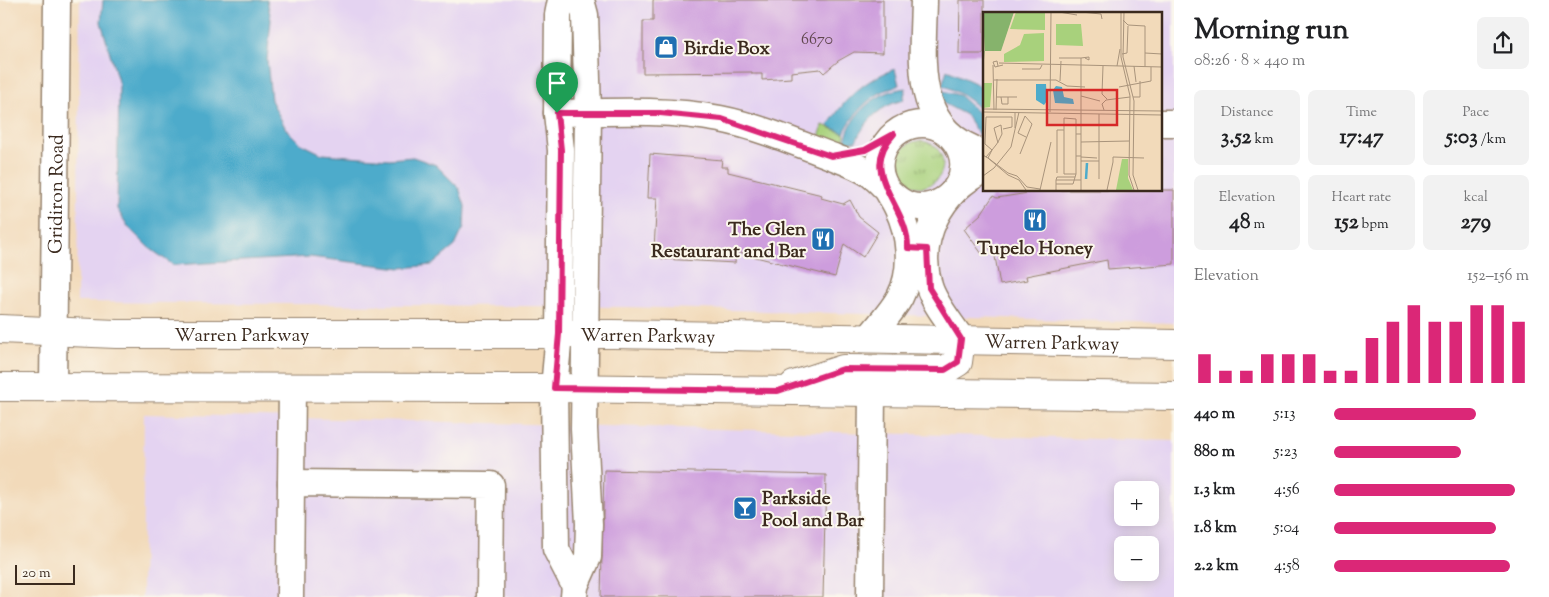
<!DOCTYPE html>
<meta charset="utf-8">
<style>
:root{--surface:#fff;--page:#f2f2f2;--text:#202124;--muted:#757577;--accent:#db2777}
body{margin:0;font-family:"Sorts Mill Goudy",serif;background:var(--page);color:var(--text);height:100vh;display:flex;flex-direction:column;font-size:19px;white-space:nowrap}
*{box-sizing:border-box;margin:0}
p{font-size:16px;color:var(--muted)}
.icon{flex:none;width:28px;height:28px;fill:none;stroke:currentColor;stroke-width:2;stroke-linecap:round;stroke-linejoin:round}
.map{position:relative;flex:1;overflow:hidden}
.side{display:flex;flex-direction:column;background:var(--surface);width:375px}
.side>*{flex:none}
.controls{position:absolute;left:1114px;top:481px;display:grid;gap:10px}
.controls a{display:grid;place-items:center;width:45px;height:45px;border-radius:8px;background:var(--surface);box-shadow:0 2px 12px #0003;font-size:25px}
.scale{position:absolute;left:15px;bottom:12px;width:60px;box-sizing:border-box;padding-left:5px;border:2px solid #3b2a1e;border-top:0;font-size:14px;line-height:18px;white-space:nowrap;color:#3b2a1e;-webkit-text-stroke:4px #fbf7ec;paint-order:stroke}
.pin{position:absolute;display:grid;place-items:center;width:42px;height:42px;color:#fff;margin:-51px -21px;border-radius:50% 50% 50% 0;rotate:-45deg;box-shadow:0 0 5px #0007}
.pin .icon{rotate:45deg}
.round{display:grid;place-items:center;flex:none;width:52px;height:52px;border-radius:8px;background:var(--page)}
.headline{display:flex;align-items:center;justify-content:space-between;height:85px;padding:0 20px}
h1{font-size:28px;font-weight:800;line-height:38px}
.figures{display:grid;grid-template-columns:repeat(3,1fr);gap:8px;height:85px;padding:5px 20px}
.figures div{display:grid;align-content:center;border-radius:8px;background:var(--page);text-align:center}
.figures b{font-size:21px;font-weight:800}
.figures small{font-size:14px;font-weight:400}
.figures p{font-size:14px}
.chart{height:140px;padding:10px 20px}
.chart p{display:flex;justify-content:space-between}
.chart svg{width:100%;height:90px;margin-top:5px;stroke:var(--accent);stroke-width:6}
ul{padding:0 20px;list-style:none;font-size:16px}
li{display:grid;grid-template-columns:80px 60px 1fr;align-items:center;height:38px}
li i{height:12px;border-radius:6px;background:var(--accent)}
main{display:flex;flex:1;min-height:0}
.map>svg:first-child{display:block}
.built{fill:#e4d3f1;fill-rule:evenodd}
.grass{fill:url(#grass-tufts);stroke:#727e4d}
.water{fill:#4dabcb;stroke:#446a74}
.building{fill:#cd9ddd}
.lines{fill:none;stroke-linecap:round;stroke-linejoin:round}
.minor-casing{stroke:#96826c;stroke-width:29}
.major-casing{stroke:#96826c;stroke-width:30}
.minor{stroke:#fff;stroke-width:26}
.major{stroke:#fff;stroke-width:28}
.route-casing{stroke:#fff;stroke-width:10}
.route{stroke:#db2777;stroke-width:6}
.labels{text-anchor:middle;stroke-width:4;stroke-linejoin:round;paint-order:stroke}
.number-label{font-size:16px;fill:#60474e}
.poi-label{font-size:19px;font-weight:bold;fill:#3b2a1e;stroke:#fbf7ec;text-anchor:start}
.street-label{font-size:19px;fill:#3b2a1e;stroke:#fbf7ec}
.inset-river{fill:none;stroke:#4dabcb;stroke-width:2.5}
.inset-road{fill:none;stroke:#a9947c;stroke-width:1}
.view{fill:#d62828;fill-opacity:0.15;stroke:#d62828;stroke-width:2.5}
.inset-edge{fill:none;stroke:#3b2a1e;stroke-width:2.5}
</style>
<main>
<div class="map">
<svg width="1174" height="597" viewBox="0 0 1174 597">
<defs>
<pattern id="grass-tufts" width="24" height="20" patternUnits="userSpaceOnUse" patternTransform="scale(1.25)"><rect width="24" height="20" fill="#a8d17c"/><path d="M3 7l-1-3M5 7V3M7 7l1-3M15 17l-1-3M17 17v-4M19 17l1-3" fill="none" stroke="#8aaa65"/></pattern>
</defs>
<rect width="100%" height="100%" fill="#fbf7ec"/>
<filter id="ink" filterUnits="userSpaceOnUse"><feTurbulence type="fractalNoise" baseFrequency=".02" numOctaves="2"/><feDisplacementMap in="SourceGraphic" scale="10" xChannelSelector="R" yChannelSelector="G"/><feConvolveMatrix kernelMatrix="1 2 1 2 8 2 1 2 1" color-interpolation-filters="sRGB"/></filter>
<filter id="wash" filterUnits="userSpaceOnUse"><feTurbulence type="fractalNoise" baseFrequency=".0096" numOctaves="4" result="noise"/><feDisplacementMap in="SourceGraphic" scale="20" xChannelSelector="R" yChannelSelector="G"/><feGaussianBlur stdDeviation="1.12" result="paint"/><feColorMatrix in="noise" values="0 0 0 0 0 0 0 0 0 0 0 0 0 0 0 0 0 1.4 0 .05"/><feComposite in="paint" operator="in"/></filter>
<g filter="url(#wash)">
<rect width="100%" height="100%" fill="#f2daba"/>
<g class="built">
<path d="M80,0H1174V323L629,307L77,302ZM984,14H1160V190H984Z"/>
<path d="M144,414L1174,441V597H142ZM1122,490H1150V518H1122ZM1122,545H1150V572H1122Z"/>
</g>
<g class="grass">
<polygon points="823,125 845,134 843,143 818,140"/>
<circle cx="920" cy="164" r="23"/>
</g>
<g class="water">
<polygon points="103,0 267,0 271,20 267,60 271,100 286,129 300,143 322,154 389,159 413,157 436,165 459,188 465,206 464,227 455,246 432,265 401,268 310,257 173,265 148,247 129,228 117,209 119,85 101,22"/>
<path d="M895,69L899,85C873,93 856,109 844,133L828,126C845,98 864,80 895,69Z"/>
<path d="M947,70L975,83L984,90V114C972,100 959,92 942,85Z"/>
<path d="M906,88L903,100C880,106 866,120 856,141L845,142C850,113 877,91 906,88Z"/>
<polygon points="936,89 959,95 981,115 984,118 984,143 966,115 937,100"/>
</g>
<g id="blocks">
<g class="building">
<polygon points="653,0 883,0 883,53 854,52 838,61 824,73 820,69 791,72 791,78 762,80 762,74 752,74 752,72 643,73 643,21 653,21"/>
<polygon points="960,0 984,0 984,52 982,54 959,54"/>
<polygon points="650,154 722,160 721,167 728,167 728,172 822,195 821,198 843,204 850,200 859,217 878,232 863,257 844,244 835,277 736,252 735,263 662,259 662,249 654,249 657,198 648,198"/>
<polygon points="1027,190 1174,190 1174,264 1108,269 1107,260 1026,276 1027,280 1000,285 993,245 982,254 964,229 981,214 993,196 997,198 1028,193"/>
<polygon points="604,470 826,475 823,597 601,597"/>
</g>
</g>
</g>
<g filter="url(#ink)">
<use href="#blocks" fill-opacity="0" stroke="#96826c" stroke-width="1"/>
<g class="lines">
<g class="minor-casing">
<g id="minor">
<polyline points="561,0 558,15 557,113 561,150 559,334 554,388 556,549 575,586"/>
<path d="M924,0C923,61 911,130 984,153"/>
<path d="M557,113C611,112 667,109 720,119C756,126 797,143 831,156C844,161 858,166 870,174C887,186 897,207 920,207C954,207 976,169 955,141C933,110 885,124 880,161C877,180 890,192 897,207C910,233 914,270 900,297C892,312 879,325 869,338"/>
<polyline points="1160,123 1174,123"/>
<path d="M961,339C951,323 934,304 929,286C915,239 941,190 984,170"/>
<path id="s1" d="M53,388L57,0"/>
<polyline points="291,483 292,388"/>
<polyline points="290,597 291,483 491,485 490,597"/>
<polyline points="574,597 575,586 588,557 589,524 584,429 588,112 585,15 581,0"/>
<polyline points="870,597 872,392"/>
</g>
</g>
<g class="major-casing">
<g id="major">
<path id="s2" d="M0,329L116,334H613L1174,344"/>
<polyline points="794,385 843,369 945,370 958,362 961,339"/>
<polyline points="0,387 554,388 1174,396"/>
</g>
</g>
<use href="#minor" class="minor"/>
<use href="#major" class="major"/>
</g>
</g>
<g class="lines" filter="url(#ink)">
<g class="route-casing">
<path id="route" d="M557,113H660L722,119L831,156L865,150L894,134C856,174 909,205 908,248L927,249L929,288L961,339L958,362L945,370L843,369L778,391L554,388L559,334L561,150Z"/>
</g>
<use href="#route" class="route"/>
</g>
<defs>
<g id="shop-square" transform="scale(1.25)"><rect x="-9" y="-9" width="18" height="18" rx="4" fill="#1f6fb2" stroke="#fbf7ec"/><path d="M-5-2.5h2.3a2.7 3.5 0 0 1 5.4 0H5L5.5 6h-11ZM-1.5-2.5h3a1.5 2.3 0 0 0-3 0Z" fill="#fff"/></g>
<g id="restaurant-square" transform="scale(1.25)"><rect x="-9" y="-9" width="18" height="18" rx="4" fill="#1f6fb2" stroke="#fbf7ec"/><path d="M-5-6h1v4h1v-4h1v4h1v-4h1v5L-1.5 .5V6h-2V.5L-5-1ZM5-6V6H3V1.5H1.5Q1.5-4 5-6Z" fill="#fff"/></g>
<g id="bar-square" transform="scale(1.25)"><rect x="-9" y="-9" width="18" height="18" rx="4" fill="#1f6fb2" stroke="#fbf7ec"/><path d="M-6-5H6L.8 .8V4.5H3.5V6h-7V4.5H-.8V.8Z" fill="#fff"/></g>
</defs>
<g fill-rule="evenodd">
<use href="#shop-square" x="666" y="47"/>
<use href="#restaurant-square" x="1035" y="220"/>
<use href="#restaurant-square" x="823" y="239"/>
<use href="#bar-square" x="745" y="508"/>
</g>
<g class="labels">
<g class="number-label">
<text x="817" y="44">6670</text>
</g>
<g class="poi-label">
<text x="684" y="54">Birdie Box</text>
<text x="806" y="235" text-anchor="end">The Glen<tspan x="806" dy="22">Restaurant and Bar</tspan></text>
<text x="1035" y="254" text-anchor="middle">Tupelo Honey</text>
<text x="762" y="504">Parkside<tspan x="762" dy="22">Pool and Bar</tspan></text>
</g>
<g class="street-label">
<text dy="7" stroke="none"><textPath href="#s1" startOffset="194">Gridiron Road</textPath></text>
<text dy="7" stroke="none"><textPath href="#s2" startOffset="242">Warren Parkway</textPath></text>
<text dy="7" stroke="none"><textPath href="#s2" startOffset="648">Warren Parkway</textPath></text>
<text dy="7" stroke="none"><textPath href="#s2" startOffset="1052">Warren Parkway</textPath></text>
</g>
</g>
<g transform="translate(983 12)">
<rect width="179" height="179" fill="#f2daba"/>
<path d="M33,0H62V18L27,17ZM61,21V49L21,50V42L37,33L41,22ZM0,71H9L7,95L0,96Z" fill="#a8d17c"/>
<path d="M0,0H31L18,39H1L2,48Z" fill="#86b36c"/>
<path d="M139,147H145V166L150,178H133Z" fill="#a8d17c"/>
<path d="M73,12H98L100,34L73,33Z" fill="#a8d17c"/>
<path d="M53,72H63L64,89L61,93L53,88ZM73,74L79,75L81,85L90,87L91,92L72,91L70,78Z" fill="#4dabcb"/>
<path class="inset-river" d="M103,167L104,151"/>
<path class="inset-road" d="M76,0L94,3M98,0L118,2L119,7M138,0V45L147,84L146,163L151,178M141,0L140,45L151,89L150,163L155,178M140,8L145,13L162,14V55M162,41L179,42M139,42L144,41L145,14M76,46H98V75M98,46L106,45V48L102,46M16,51L179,55M10,53L11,98M15,54L14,49L10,50L12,55L20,53M120,54L119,82L124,87M134,54L137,37M151,54L153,70M39,57H57L59,53M11,68H73L84,74L102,75M77,69L78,49M136,75L168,69V55M98,84L117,89M13,85H34M18,85L19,92H25V85M150,85H157V69M0,97L179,99M13,98L14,67M121,98L119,92L123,88L147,85M0,100L179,103M67,100L68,0M32,116V100M98,130L146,129M15,131L11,116L18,113L19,122L15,130L13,133L9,138L2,132L3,105H29V115L20,117M37,142L49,112L42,104L35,121L43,125M0,143L3,145L5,146L9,138L3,145M93,144V122M98,144H93V162H81V106L93,107V122H98M98,145L114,146M98,149H116M130,150V145L161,146M74,161V118H81M0,164L11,156L28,135L36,100M116,167V102M73,168L74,165H92M73,172H90L93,162M43,178L36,168L25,163L5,146L25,161L34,164L44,175L57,177M57,178L68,130M73,178V168H98M98,178V75M124,178L130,150"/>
<path class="view" d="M64,78H134V113H64Z"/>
<rect width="179" height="179" class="inset-edge"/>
</g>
</svg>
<div class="controls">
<a>+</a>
<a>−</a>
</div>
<div class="scale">20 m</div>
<div class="pin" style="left:557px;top:113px;background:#1e9e55"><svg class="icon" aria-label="arrive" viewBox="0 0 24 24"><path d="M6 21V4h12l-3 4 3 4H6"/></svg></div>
</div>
<section class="side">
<div class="headline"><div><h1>Morning run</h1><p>08:26 · 8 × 440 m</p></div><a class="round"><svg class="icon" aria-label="share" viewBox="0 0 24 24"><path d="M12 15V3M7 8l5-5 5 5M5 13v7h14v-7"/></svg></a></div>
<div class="figures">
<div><p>Distance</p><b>3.52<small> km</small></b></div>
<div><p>Time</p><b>17:47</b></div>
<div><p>Pace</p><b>5:03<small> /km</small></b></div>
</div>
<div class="figures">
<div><p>Elevation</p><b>48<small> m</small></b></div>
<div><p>Heart rate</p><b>152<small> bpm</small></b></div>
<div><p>kcal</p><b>279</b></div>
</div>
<div class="chart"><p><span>Elevation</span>152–156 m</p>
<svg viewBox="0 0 160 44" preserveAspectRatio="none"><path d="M5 44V30M15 44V38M25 44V38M35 44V30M45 44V30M55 44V30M65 44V38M75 44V38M85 44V22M95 44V14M105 44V6M115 44V14M125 44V14M135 44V6M145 44V6M155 44V14"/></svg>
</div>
<ul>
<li><b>440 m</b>5:13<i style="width:73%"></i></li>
<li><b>880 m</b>5:23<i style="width:65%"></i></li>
<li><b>1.3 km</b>4:56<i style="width:93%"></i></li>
<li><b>1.8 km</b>5:04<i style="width:83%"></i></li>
<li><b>2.2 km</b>4:58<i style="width:90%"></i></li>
</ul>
</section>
</main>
